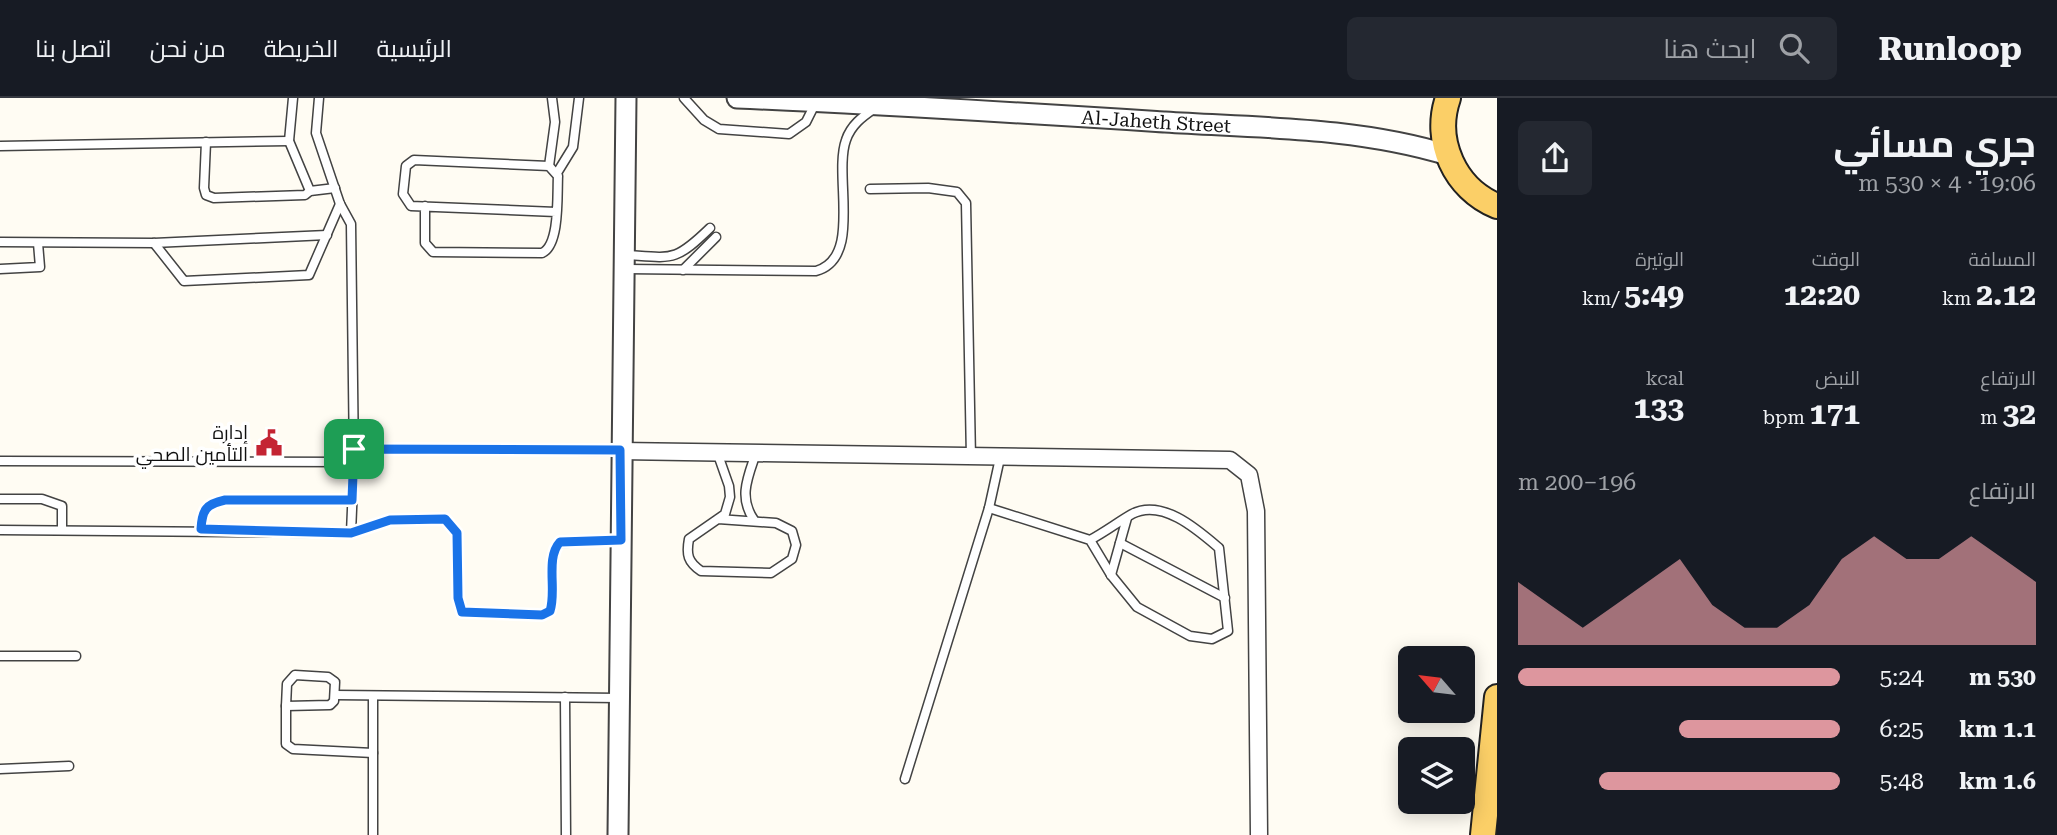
<!DOCTYPE html>
<html lang="ar">
<meta charset="utf-8">
<style>
:root{--surface:#171b24;--page:#242831;--text:#f1f3f6;--muted:#9ea1a6;--line:#363941;--accent:#dd969e}
body{margin:0;font-family:"Roboto Serif",Cairo,serif;background:var(--page);color:var(--text);direction:rtl;height:100vh;display:flex;flex-direction:column;font-size:26px;white-space:nowrap}
*{box-sizing:border-box;margin:0}
p{font-size:23px;color:var(--muted)}
.icon{flex:none;width:38px;height:38px;fill:none;stroke:currentColor;stroke-width:2;stroke-linecap:round;stroke-linejoin:round}
.map{position:relative;flex:1;overflow:hidden;direction:ltr}
.drawer{display:flex;flex-direction:column;background:var(--surface);width:560px}
.drawer>*{flex:none}
.needle{width:46px;rotate:298deg}
.controls{position:absolute;left:1398px;top:548px;display:grid;gap:14px}
.controls a{display:grid;place-items:center;width:77px;height:77px;border-radius:10px;background:var(--surface);box-shadow:0 4px 18px #0003;font-size:35px}
.pin{position:absolute;display:grid;place-items:center;width:60px;height:60px;color:#fff;margin:-30px;border-radius:14px;box-shadow:0 4px 10px #0006}
.round{display:grid;place-items:center;flex:none;width:74px;height:74px;border-radius:10px;background:var(--page)}
.overview{display:flex;align-items:center;justify-content:space-between;height:119px;padding:0 21px}
h1{font-size:38px;font-weight:700;line-height:52px}
.figures{display:grid;grid-template-columns:repeat(3,1fr);gap:10px;height:119px;padding:7px 21px}
.figures div{display:grid;align-content:center}
.figures b{font-size:30px;font-weight:700}
.figures small{font-size:19px;font-weight:400}
.figures p{font-size:19px}
.chart{height:196px;padding:14px 21px}
.chart p{display:flex;justify-content:space-between}
.chart svg{width:100%;height:126px;margin-top:7px;fill:var(--accent);opacity:.7}
ul{padding:0 21px;list-style:none;font-size:23px}
li{display:grid;grid-template-columns:112px 84px 1fr;align-items:center;height:52px}
li i{height:18px;border-radius:9px;background:var(--accent)}
header{display:flex;align-items:center;gap:42px;box-sizing:border-box;height:98px;padding:0 35px;background:var(--surface);border-bottom:2px solid var(--line)}
header strong{font-size:33px}
nav{display:flex;gap:38px;margin-inline-start:auto;font-size:24px}
.search{width:490px;height:63px;background:var(--page);display:flex;align-items:center;gap:18px;box-sizing:border-box;padding:0 24px;border-radius:10px;color:var(--muted);font-size:26px}
main{display:flex;flex:1;min-height:0}
.map>svg:first-child{display:block}
.lines{fill:none;stroke-linecap:round;stroke-linejoin:round}
.service-casing{stroke:#434343;stroke-width:11}
.minor-casing{stroke:#434343;stroke-width:19}
.tertiary-casing{stroke:#434343;stroke-width:23}
.primary-casing{stroke:#212121;stroke-width:28}
.service{stroke:#fff;stroke-width:8}
.minor{stroke:#fff;stroke-width:16}
.tertiary{stroke:#fff;stroke-width:19}
.primary{stroke:#fbcf67;stroke-width:24}
.route-casing{stroke:#fff;stroke-width:14}
.route{stroke:#1a73e8;stroke-width:9}
.labels{text-anchor:middle;stroke-width:7;stroke-linejoin:round;paint-order:stroke}
.street-label{font-size:19px;fill:#101010;stroke:#fff}
.poi-label{font-size:19px;fill:#101010;stroke:#fff;text-anchor:end}
</style>
<header>
<strong>Runloop</strong>
<div class="search"><svg class="icon" aria-label="search" viewBox="0 0 24 24"><circle cx="10" cy="10" r="6"/><path d="M15 15l6 6"/></svg>ابحث هنا</div>
<nav><a>الرئيسية</a><a>الخريطة</a><a>من نحن</a><a>اتصل بنا</a></nav>
</header>
<main>
<section class="drawer">
<div class="overview"><div><h1>جري مسائي</h1><p>19:06 · 4 × 530 m</p></div><a class="round"><svg class="icon" aria-label="share" viewBox="0 0 24 24"><path d="M12 15V3M7 8l5-5 5 5M5 13v7h14v-7"/></svg></a></div>
<div class="figures">
<div><p>المسافة</p><b>2.12<small> km</small></b></div>
<div><p>الوقت</p><b>12:20</b></div>
<div><p>الوتيرة</p><b>5:49<small> /km</small></b></div>
</div>
<div class="figures">
<div><p>الارتفاع</p><b>32<small> m</small></b></div>
<div><p>النبض</p><b>171<small> bpm</small></b></div>
<div><p>kcal</p><b>133</b></div>
</div>
<div class="chart"><p><span>الارتفاع</span>196–200 m</p>
<svg viewBox="0 0 160 44" preserveAspectRatio="none"><path d="M0 44V22L10 30L20 38L30 30L40 22L50 14L60 30L70 38L80 38L90 30L100 14L110 6L120 14L130 14L140 6L150 14L160 22V44z"/></svg>
</div>
<ul>
<li><b>530 m</b>5:24<i style="width:100%"></i></li>
<li><b>1.1 km</b>6:25<i style="width:50%"></i></li>
<li><b>1.6 km</b>5:48<i style="width:75%"></i></li>
</ul>
</section>
<div class="map">
<svg width="1497" height="737" viewBox="0 0 1497 737">
<rect width="100%" height="100%" fill="#fffcf3"/>
<g class="lines">
<g class="service-casing">
<g id="service">
<polyline points="293,0 289,43 310,93"/>
<polyline points="319,0 316,35 340,106 351,126 354,364 351,435"/>
<polyline points="684,0 704,22 719,31 789,36 806,24 816,4"/>
<polyline points="206,44 204,90 206,97 214,100 305,97 310,93 335,90"/>
<polyline points="0,48 289,43"/>
<polyline points="549,68 555,24 552,0"/>
<polyline points="557,75 573,49 579,0"/>
<polyline points="870,91 928,90 957,94 966,105 971,360"/>
<path d="M425,108V145L433,154L542,155C560,147 557,98 558,78L549,68L414,62L406,68L403,96L411,108L556,114"/>
<polyline points="0,144 154,145 327,137"/>
<polyline points="154,145 184,183 309,177 340,106"/>
<path d="M626,157C673,160 675,164 710,130"/>
<polyline points="0,171 40,169 38,145"/>
<path d="M626,171L816,173C863,160 833,78 846,42C851,27 862,19 875,10"/>
<polyline points="683,172 716,139"/>
<polyline points="354,350 620,353"/>
<path d="M717,354L729,388L730,399L725,416L689,441C686,457 688,464 701,473L771,475L792,461L796,447L792,433L776,425L718,421"/>
<polyline points="0,363 354,364"/>
<polyline points="0,401 42,401 62,408 62,432"/>
<path d="M989,410L1090,442L1111,477L1137,509L1190,538L1212,541L1228,533L1219,450C1198,432 1162,400 1132,416C1118,424 1105,434 1090,442"/>
<path d="M754,422C738,399 748,379 756,355"/>
<path d="M201,431C202,412 206,406 225,402L352,403"/>
<path d="M0,432L351,435L390,422L445,421L457,435L458,501L462,514L542,517L550,513C557,494 544,460 560,445L621,442"/>
<polyline points="1120,445 1225,500"/>
<polyline points="1111,477 1127,420"/>
<polyline points="0,558 76,558"/>
<polygon points="295,577 328,579 335,584 334,603 330,607 286,608 287,586"/>
<polyline points="335,597 619,600"/>
<polyline points="565,599 566,737"/>
<polyline points="286,608 286,646 293,651 373,655"/>
<polyline points="0,671 69,668"/>
<polyline points="905,681 989,410 1000,360"/>
<polyline points="373,737 373,598"/>
</g>
</g>
<g class="minor-casing">
<polyline id="minor" points="620,353 1230,362 1249,377 1256,413 1259,737"/>
</g>
<g class="tertiary-casing">
<g id="tertiary">
<path id="s1" d="M737,0C880,6 1022,15 1165,24C1259,30 1357,29 1448,57"/>
<polyline points="618,737 626,0"/>
</g>
</g>
<g class="primary-casing">
<g id="primary">
<path d="M1448,0C1433,43 1455,91 1497,108"/>
<polyline points="1483,737 1497,599"/>
</g>
</g>
<use href="#service" class="service"/>
<use href="#minor" class="minor"/>
<use href="#tertiary" class="tertiary"/>
<use href="#primary" class="primary"/>
</g>
<g class="lines">
<g class="route-casing">
<path id="route" d="M354,351L620,352L621,442L560,444C545,460 557,493 550,513L542,517L462,514L458,500L457,435L445,421L390,422L351,435L201,431C202,412 206,406 225,402H352Z"/>
</g>
<use href="#route" class="route"/>
</g>
<defs>
<g id="civic-bare" transform="scale(2.1)"><path d="M-.6-6.5H3V-4.5H.6V-3L4-1V1h2V6H-6V1h2V-1L-.6-3ZM-1.2 2.5V6h2.4V2.5Z" fill="#c42433" stroke="#fff" stroke-width="2.5" paint-order="stroke"/></g>
</defs>
<g fill-rule="evenodd">
<use href="#civic-bare" x="269" y="345"/>
</g>
<g class="labels">
<g class="street-label">
<text dy="7" stroke="none"><textPath href="#s1" startOffset="420">Al-Jaheth Street</textPath></text>
</g>
<g class="poi-label">
<text x="248" y="341">إدارة<tspan x="248" dy="22">التأمين الصحي</tspan></text>
</g>
</g>
</svg>
<div class="controls">
<a><svg class="needle" viewBox="-14 -14 28 28"><path d="M0-13l5 13h-10z" fill="#e53935"/><path d="M0 13l5-13h-10z" fill="#9ea1a6"/></svg></a>
<a><svg class="icon" aria-label="layers" viewBox="0 0 24 24"><path d="M12 4l9 5-9 5-9-5zM3 14l9 5 9-5"/></svg></a>
</div>
<div class="pin" style="left:354px;top:351px;background:#1e9e55"><svg class="icon" aria-label="arrive" viewBox="0 0 24 24"><path d="M6 21V4h12l-3 4 3 4H6"/></svg></div>
</div>
</main>
